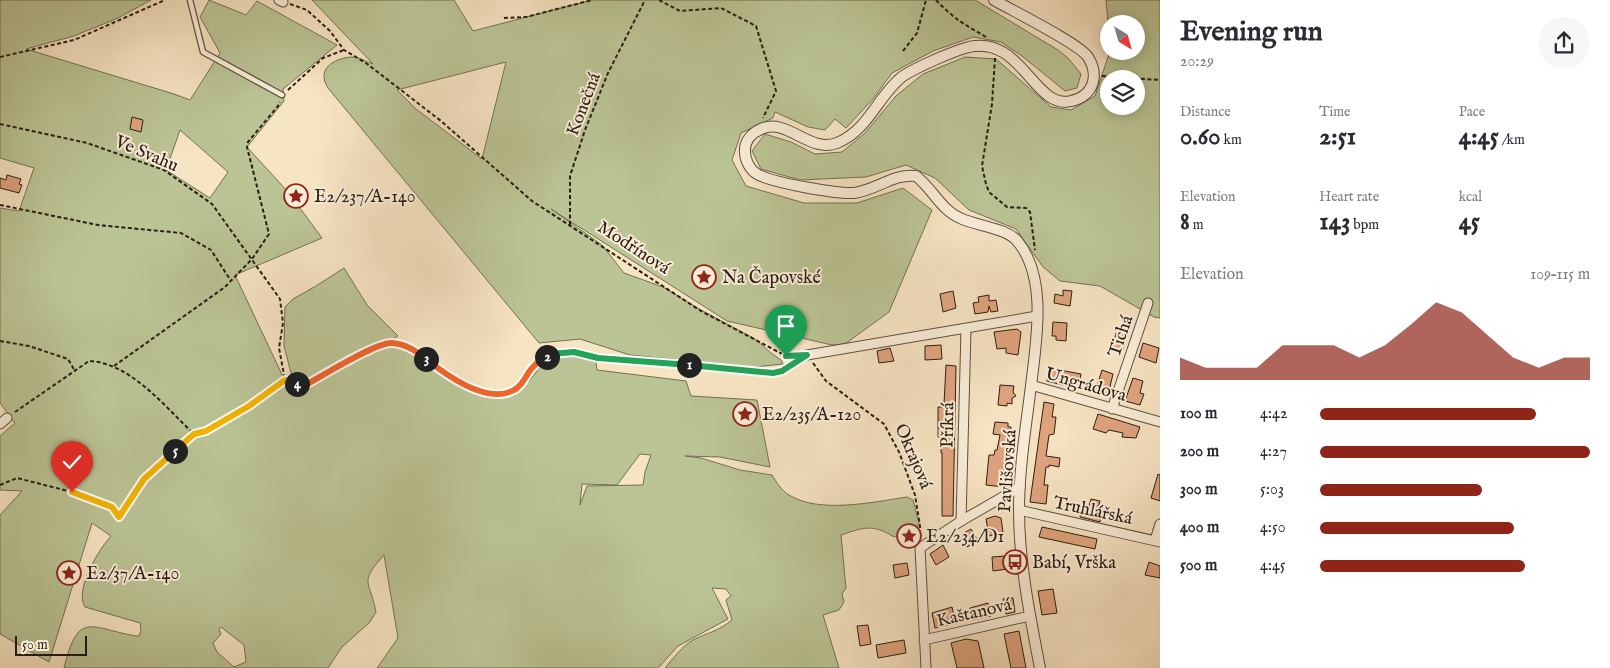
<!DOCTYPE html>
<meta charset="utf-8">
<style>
:root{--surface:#fff;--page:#f7f7f7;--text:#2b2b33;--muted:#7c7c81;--accent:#8f2418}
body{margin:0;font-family:"IM FELL English",serif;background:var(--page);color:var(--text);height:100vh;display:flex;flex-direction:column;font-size:19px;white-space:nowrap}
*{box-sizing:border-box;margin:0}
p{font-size:16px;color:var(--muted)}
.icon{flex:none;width:28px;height:28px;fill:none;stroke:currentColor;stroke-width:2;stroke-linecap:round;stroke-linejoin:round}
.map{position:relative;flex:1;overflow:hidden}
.panel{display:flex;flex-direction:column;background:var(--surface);width:450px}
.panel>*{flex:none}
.needle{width:32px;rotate:143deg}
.tools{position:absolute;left:1100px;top:15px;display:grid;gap:10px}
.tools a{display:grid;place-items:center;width:45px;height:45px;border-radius:50%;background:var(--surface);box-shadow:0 2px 12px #0003;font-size:25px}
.scale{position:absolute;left:15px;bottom:12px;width:72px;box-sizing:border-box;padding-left:5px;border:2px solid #2a1e14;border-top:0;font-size:14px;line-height:18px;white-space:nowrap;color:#2a1e14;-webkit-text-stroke:4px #faedd8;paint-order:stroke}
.pin{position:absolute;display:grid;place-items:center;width:42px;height:42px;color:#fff;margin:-51px -21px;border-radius:50% 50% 50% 0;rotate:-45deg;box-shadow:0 0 5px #0007}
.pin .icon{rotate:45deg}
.km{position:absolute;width:25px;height:25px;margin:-12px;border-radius:50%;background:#222;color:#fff;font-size:14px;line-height:25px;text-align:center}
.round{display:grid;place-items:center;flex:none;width:52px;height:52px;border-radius:26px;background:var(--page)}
.headline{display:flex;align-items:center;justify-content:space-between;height:85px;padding:0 20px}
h1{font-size:28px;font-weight:800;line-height:38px}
.figures{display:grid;grid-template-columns:repeat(3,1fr);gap:8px;height:85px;padding:5px 20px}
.figures div{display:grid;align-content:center}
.figures b{font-size:25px;font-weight:800}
.figures small{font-size:14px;font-weight:400}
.figures p{font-size:14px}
.chart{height:140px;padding:10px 20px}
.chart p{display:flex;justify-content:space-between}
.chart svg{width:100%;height:90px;margin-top:5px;fill:var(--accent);opacity:.7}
ul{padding:0 20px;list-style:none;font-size:16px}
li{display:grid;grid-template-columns:80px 60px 1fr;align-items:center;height:38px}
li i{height:12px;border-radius:6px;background:var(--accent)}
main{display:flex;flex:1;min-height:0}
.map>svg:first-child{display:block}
.green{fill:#bbc495;stroke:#727154;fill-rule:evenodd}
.building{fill:#e0a47e;stroke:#2a1e14}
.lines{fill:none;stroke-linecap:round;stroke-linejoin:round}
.service-casing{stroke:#5d5040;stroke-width:7}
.minor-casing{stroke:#5d5040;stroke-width:11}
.tertiary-casing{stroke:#5d5040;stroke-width:12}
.path{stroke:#2a1e14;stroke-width:2;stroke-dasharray:4 2.5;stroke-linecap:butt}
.service{stroke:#faedd8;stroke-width:4.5}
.minor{stroke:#faedd8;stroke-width:9}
.tertiary{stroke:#faedd8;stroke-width:10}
.split-1-casing{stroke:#fff;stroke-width:10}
.split-2-casing{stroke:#fff;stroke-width:10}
.split-3-casing{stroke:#fff;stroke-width:10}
.split-4-casing{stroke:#fff;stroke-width:10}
.split-5-casing{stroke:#fff;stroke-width:10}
.split-6-casing{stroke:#fff;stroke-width:10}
.split-1{stroke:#22a559;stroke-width:6}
.split-2{stroke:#22a559;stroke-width:6}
.split-3{stroke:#f0652b;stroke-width:6}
.split-4{stroke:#f0652b;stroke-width:6}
.split-5{stroke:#f5b400;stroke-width:6}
.split-6{stroke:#f5b400;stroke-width:6}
.labels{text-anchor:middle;stroke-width:4;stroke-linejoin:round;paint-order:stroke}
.street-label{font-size:18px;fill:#2a1e14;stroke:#faedd8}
.poi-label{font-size:18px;fill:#2a1e14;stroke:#faedd8;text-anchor:start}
</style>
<main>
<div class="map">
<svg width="1160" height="668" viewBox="0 0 1160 668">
<rect width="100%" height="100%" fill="#f7e4c3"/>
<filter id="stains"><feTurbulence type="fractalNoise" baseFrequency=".004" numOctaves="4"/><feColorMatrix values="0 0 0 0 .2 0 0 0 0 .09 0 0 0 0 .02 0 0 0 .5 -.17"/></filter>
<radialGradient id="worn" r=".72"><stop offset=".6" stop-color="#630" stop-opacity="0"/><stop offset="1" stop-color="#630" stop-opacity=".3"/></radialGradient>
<g class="green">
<path d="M0,0H151L118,18L74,36L26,49L174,94L190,100L220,53L200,17L209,0L246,15L257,1L337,45L283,89L284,101L247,147L288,192L322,238L235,275L285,381L294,384L284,346L285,307L293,299L316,286L344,268L367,305L398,336L334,372L299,386L305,389L382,347L405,346L444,375L468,387L495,394L515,393L530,380L546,359L568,352L595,356L597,370L686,381L691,396L757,400L770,467L720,457L685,456L701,458L740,470L772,475C777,483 781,490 789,495C819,514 874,502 907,497L913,500L919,523L916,531L894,537C873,524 865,527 841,535L846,588L842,594L844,602L839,610L823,615L839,668H665C673,659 682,646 693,640C709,632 717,632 732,620L726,600L731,596L726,589L712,588L728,619L678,646L658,668H377L398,638L384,555C358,584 370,580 376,612L370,622L342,647L328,668H64C78,611 89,627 135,636H139L141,630L140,623L85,607C74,590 99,549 111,536L92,523L49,662L0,634V515L22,491L0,490V436L15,423L0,403V208L19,211L34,168L0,158ZM180,130L228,172L210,198L166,170ZM640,454L651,455L645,472L643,485L587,486L580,505L582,484L617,485ZM221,627L244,645L246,662L234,667L217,652L213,643L221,634L219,629Z"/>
<path d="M312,0H454L473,31L592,0H975L1058,50L1068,58L1081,74L1077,88L1065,91L1022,56L1001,42L973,37L933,51L892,73L873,99L846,128L835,119L825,130L808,127L775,112L773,118L741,133L732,160L746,186L804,203H857L903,188L932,210L889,312L845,344L832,345L727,321L551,209L602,245L624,273L663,287L701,310L755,339L771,353L781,360L783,364L754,367L630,355L580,339L539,343L328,88C315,68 336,57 354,57C361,58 367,62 373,64ZM506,62L482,159L416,109L397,90Z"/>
<path d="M1106,0H1160V318L1154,317L1100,286L1060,281L1043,267L1016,229L969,210L935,178L906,165L866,177L800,180L761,169L752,151L765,134L791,142L815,154L842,152L865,133L896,96L923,74L965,57L996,59L1051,107L1071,110L1095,96L1110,51H1136V24H1109V33ZM1109,79H1136V106H1109Z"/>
</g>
<g class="building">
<polygon points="132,117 143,120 141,132 130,129"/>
<polygon points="7,175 21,179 19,184 22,185 19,193 0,188 0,178 6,180"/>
<polygon points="1063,290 1072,291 1070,306 1054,303 1055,294 1063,296"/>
<polygon points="953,291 956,308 943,312 940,294"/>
<polygon points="989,295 989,301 996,300 998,311 991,312 989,306 988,312 975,314 973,303 979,302 978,297"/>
<polygon points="1053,322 1067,323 1066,341 1056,340 1056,336 1052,336"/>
<polygon points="1017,329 1021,332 1018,355 1006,353 1006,348 997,349 994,332"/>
<polygon points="1116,333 1127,336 1122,352 1112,349"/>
<polygon points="1143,343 1159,348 1156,363 1139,357"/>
<polygon points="941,345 942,359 925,360 925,346"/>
<polygon points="890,348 894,361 879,363 877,351"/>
<polygon points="946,365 956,366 953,516 942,516 942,453 941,453 941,437 938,437 938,407 942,407 942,404 944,404"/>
<polygon points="1049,368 1081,374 1078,389 1047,381"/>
<polygon points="1102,370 1113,374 1108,395 1095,392"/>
<polygon points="1133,378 1143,381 1140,393 1144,394 1140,405 1125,401"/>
<polygon points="1000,385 1014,386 1013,392 1016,396 1012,398 1012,404 1007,403 1007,406 998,405"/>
<polygon points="1044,402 1054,404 1052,417 1056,417 1054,434 1049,435 1046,456 1060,458 1059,467 1049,465 1049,467 1046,467 1044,485 1048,485 1046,504 1030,502"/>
<polygon points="1098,414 1140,427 1136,438 1122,437 1123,433 1109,430 1106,433 1093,429"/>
<polygon points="995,422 1008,423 1008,427 1011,427 1004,487 986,485 989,455 994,455 995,450 997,450 1000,435 993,434"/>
<polygon points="1158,474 1160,475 1160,501 1151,498"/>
<polygon points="1091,499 1100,501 1098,508 1103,509 1100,522 1080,517 1083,504 1089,506"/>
<polygon points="995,516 1001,518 1003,532 989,536 986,519"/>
<polygon points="1042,527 1097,539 1095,549 1039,537"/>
<polygon points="971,529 978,541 967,547 960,535"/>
<polygon points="943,545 949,557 936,565 930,554"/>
<polygon points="1006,556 1008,569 993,571 992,557"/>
<polygon points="1149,562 1160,566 1160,578 1145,575"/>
<polygon points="907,563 909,575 895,578 893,565"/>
<polygon points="1053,589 1057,613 1042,615 1038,591"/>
<polygon points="1013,598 1015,612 1006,614 1003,599"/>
<polygon points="988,603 991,616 972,620 970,608"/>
<polygon points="952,607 954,617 948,618 950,625 935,628 932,613"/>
<polygon points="868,625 871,644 860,646 857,626"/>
<polygon points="1019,631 1026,668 1011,668 1004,634"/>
<polygon points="966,639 978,641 984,668 957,668 951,643"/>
<polygon points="904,640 906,653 878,658 876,645"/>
</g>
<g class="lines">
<g class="service-casing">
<polyline id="service" points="190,0 203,52 282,95"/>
</g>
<g class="minor-casing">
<g id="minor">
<polyline points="279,0 283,2"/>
<polyline points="807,355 1037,316"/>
<polyline points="1031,385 1160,422"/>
<polyline points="1112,409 1148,303"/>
<polyline points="0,424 7,418"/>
<polyline points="1019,510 1160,542"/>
<polyline points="961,521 966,329"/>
<polyline points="1155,540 1160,524"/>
<polyline points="924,640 1030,616"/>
<polyline points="926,668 920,548 961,521 1020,487"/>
</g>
</g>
<g class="tertiary-casing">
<path id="tertiary" d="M994,0C1011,10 1080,44 1088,57C1093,65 1095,74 1093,82C1090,93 1081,99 1071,101C1034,110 1022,35 969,47C953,51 917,67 903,76C878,95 869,130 837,143C810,154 787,117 761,129C752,133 744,141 745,152C745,160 750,170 757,174C772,183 838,194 854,193C877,190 894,173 916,176C932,188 941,210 960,218C976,226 1008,228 1018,242C1048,279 1036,342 1031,386C1026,426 1019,469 1019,510C1019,563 1030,616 1040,668"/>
</g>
<g class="path">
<polyline points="659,0 680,11 721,8 756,26 776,91 763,118"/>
<path d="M936,0C955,20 964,24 986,37"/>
<polyline points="290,4 307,10 330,31 344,50 366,63 441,121 532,201 701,311 786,356 799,355"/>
<polyline points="504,18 526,17 592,0"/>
<polyline points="903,51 917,33 926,0"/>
<polyline points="0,57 74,40 165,0"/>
<polyline points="995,58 992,104 982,166 986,184 989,192 1007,207 1026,208 1030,212 1035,250"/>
<polyline points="1102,76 1160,80"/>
<polyline points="288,90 323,58 344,50"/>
<polyline points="0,124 87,143 164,170 212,204 280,299 283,323 279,348 285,380"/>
<polyline points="0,205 98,225 181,233 211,250 231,281"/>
<polyline points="570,225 570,176 585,130 608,73 645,0"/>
<polyline points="0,341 29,346 68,359 75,371"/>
<polyline points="813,363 826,381 884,424 899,452 915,495 920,526 920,537"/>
<polyline points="114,366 225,287 252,259 269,234 247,147 248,142 278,106 280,102"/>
<path d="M285,380L304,385C323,375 370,346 389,343C414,339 431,367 450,378C462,385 483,394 497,393C527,392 526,366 550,355C564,348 584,355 598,358L773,373L782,371L799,360"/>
<path d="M15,412L89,361C131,363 165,407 194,434C226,426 259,399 285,380"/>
<polyline points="0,485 17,478 72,492 112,507 119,517 144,479 194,434"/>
</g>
<use href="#service" class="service"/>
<use href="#minor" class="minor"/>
<use href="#tertiary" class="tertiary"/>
</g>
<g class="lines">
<g class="split-1-casing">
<polyline id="split-1" points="689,365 773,373 782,371 807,355 786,356"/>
</g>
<g class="split-2-casing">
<polyline id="split-2" points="547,357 550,354 574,352 598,358 689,365"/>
</g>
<g class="split-3-casing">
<path id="split-3" d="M426,359C446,375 487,405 514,390C524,385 526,373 534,366C537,362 542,360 547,357"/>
</g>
<g class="split-4-casing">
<path id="split-4" d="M297,384L304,386C320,377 376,342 392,343C406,344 416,351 426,359"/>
</g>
<g class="split-5-casing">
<polyline id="split-5" points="175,451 194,434 206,431 249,406 285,380 297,384"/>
</g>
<g class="split-6-casing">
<polyline id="split-6" points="72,492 112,507 119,517 144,479 175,451"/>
</g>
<use href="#split-1" class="split-1"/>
<use href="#split-2" class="split-2"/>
<use href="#split-3" class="split-3"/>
<use href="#split-4" class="split-4"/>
<use href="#split-5" class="split-5"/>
<use href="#split-6" class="split-6"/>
</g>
<defs>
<g id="sight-ring" transform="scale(1.25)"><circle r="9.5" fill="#faedd8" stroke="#8f2418" stroke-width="1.5"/><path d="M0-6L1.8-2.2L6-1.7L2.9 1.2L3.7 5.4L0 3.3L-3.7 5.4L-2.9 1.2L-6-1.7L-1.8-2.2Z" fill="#8f2418"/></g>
<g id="bus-ring" transform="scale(1.25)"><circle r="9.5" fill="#faedd8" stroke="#8f2418" stroke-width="1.5"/><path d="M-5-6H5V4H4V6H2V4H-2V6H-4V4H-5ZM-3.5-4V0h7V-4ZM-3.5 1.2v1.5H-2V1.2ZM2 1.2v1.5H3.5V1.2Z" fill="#8f2418"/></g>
</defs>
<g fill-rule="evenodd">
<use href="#sight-ring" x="296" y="196"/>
<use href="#sight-ring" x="704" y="277"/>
<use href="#sight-ring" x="745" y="414"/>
<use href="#sight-ring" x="909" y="536"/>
<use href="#bus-ring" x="1015" y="562"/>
<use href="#sight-ring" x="69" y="573"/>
</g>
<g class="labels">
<g class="street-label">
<text transform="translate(583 104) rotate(-69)" y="6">Konečná</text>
<text transform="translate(147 153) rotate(23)" y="6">Ve Svahu</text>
<text transform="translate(634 247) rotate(33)" y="6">Modřínová</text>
<text transform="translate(1120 336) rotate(-71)" y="6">Tichá</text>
<text transform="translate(1086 384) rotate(16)" y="6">Ungrádova</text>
<text transform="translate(947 425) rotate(-89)" y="6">Příkrá</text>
<text transform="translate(914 456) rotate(67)" y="6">Okrajová</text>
<text transform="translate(1007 471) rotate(-86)" y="6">Pavlišovská</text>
<text transform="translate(1093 510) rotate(12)" y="6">Truhlářská</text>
<text transform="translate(974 612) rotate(-13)" y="6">Kaštanová</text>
</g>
<g class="poi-label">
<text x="314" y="202">E2/237/A-140</text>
<text x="722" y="283">Na Čapovské</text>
<text x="762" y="420">E2/235/A-120</text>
<text x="926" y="542">E2/234/D1</text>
<text x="1032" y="568">Babí, Vrška</text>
<text x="86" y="579">E2/37/A-140</text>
</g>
</g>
<rect width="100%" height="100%" filter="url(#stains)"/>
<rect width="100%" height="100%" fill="url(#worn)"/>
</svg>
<div class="tools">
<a><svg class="needle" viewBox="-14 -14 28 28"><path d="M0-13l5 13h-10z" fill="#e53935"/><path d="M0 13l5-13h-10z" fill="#7c7c81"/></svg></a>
<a><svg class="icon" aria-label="layers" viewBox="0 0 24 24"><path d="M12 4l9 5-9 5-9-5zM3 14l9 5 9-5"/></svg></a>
</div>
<div class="scale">50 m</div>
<div class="pin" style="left:786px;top:356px;background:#1e9e55"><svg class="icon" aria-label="arrive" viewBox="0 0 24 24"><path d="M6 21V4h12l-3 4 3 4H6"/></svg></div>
<div class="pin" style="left:72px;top:492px;background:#d93025"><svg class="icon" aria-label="check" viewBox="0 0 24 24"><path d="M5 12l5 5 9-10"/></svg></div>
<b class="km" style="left:689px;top:365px">1</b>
<b class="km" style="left:547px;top:357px">2</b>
<b class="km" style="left:426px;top:359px">3</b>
<b class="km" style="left:297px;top:384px">4</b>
<b class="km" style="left:175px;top:451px">5</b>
</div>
<section class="panel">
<div class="headline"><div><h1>Evening run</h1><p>20:29</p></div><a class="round"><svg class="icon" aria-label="share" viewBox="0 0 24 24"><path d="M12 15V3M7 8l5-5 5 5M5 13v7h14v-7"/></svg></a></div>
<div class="figures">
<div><p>Distance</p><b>0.60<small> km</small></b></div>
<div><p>Time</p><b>2:51</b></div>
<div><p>Pace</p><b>4:45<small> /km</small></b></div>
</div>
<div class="figures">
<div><p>Elevation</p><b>8<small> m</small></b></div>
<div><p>Heart rate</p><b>143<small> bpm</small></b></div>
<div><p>kcal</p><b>45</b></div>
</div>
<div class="chart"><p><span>Elevation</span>109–115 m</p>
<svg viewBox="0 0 160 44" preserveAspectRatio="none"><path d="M0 44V33L10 38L20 38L30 38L40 27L50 27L60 27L70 33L80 27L90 17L100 6L110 11L120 22L130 33L140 38L150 33L160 33V44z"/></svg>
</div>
<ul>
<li><b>100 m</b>4:42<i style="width:80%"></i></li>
<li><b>200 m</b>4:27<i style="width:100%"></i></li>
<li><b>300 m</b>5:03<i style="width:60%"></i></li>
<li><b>400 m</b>4:50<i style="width:72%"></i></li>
<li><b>500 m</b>4:45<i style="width:76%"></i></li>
</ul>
</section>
</main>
